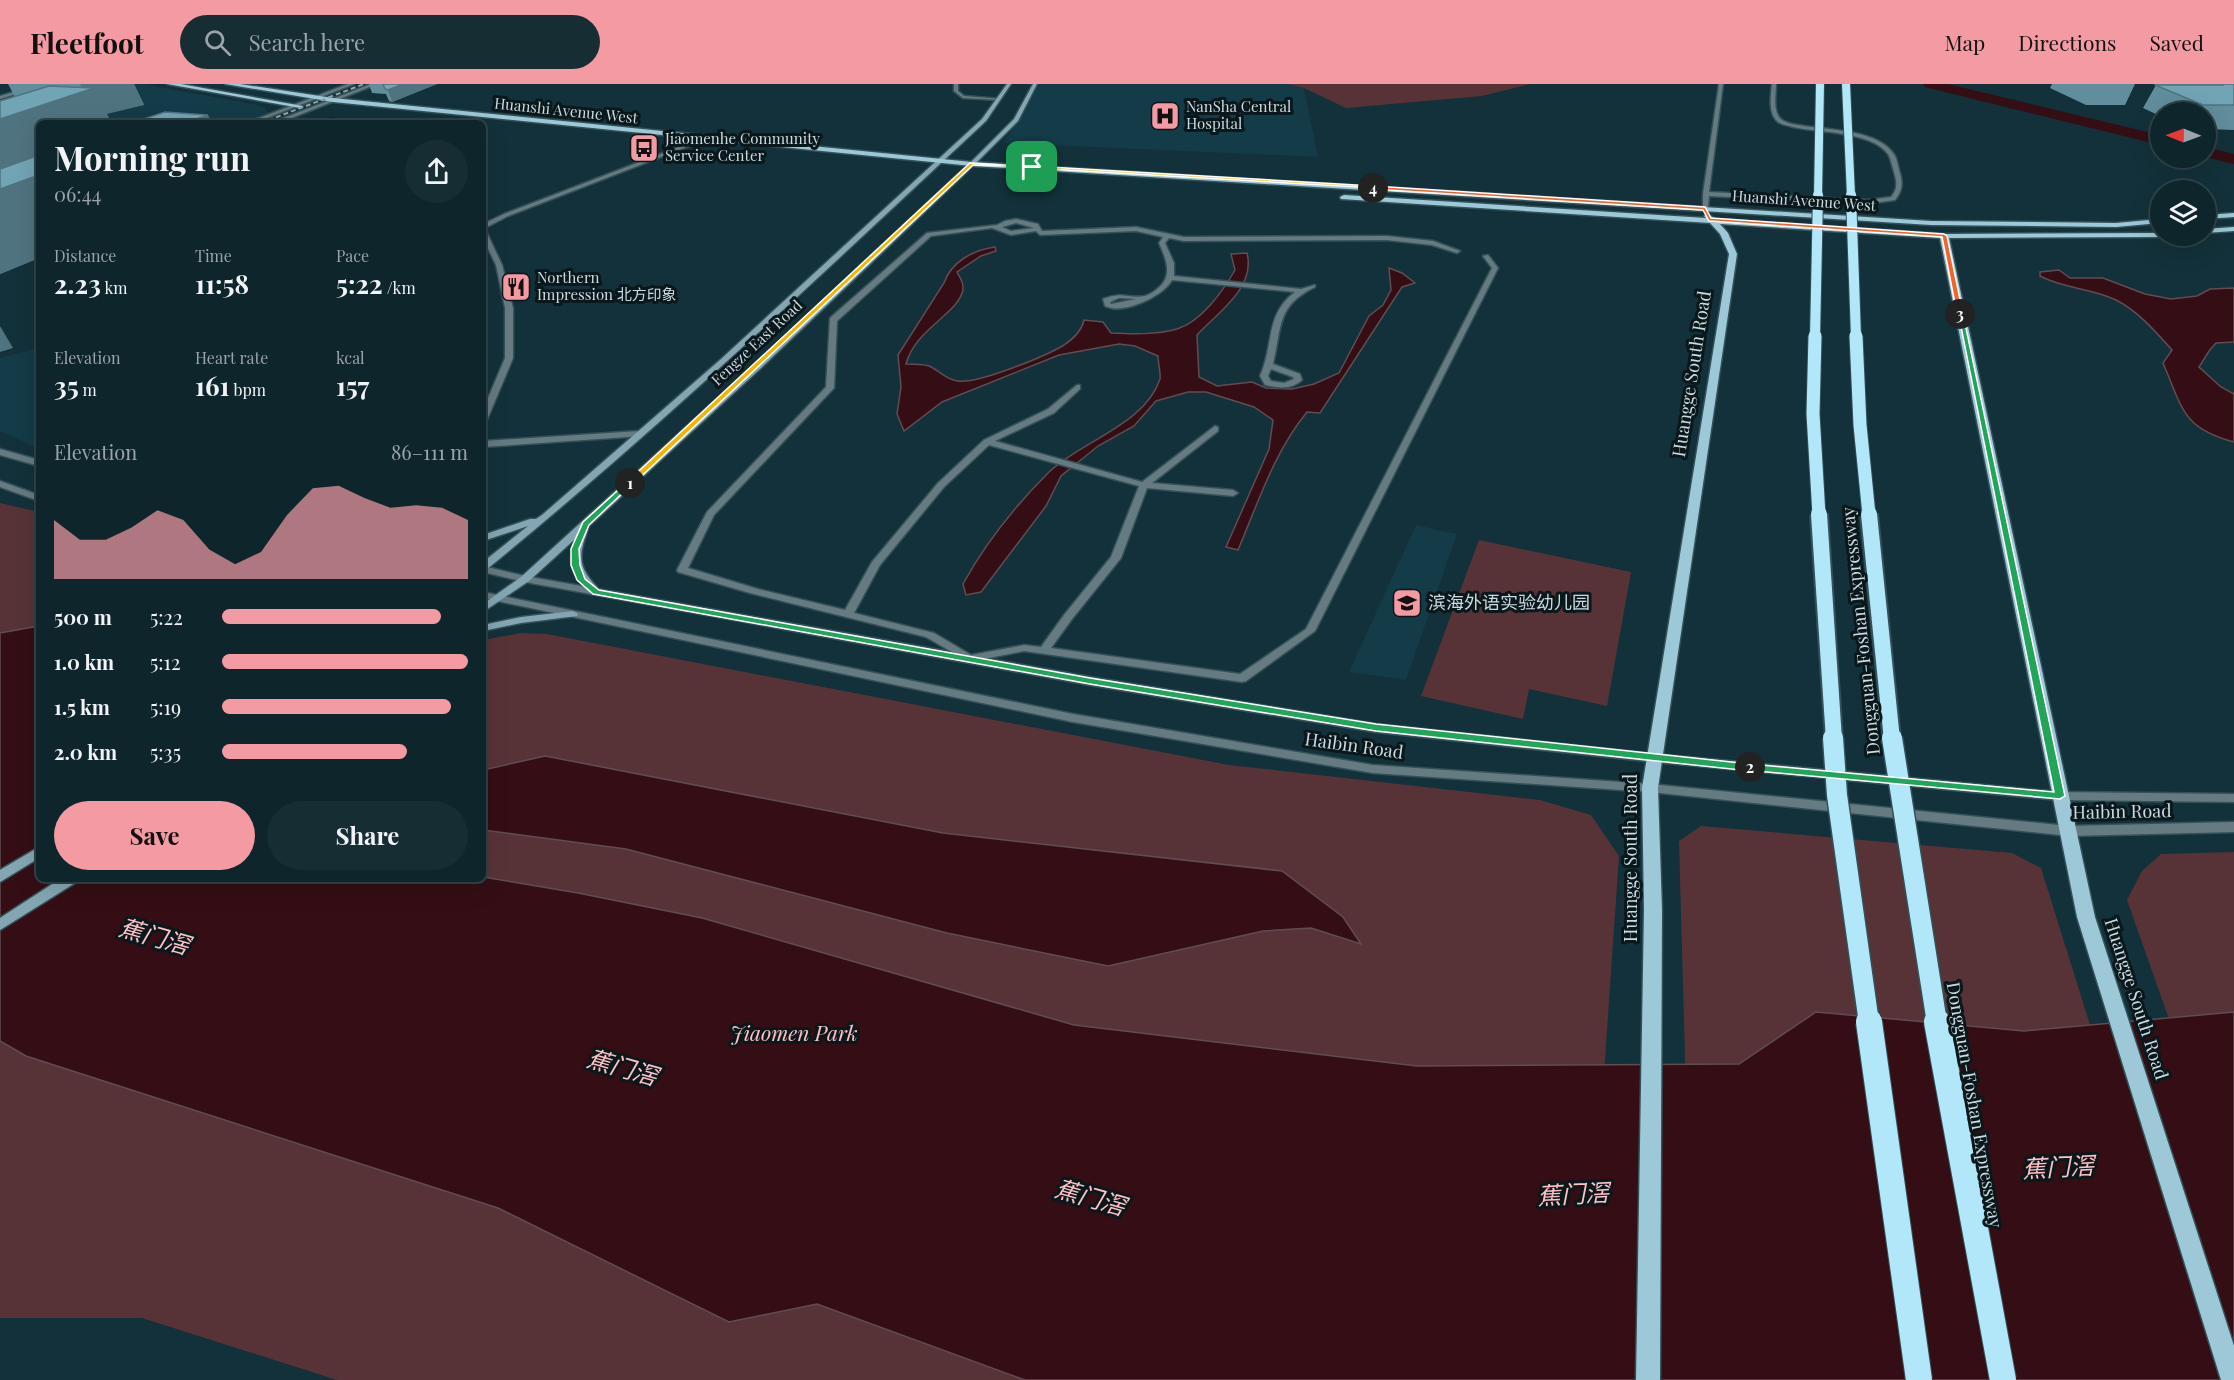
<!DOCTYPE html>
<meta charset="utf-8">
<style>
:root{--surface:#0e252c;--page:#172d34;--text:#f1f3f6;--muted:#9ba5a9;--line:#2e4248;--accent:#f49aa3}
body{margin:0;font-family:"Playfair Display","Noto Sans SC",serif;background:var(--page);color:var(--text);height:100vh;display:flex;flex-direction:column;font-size:22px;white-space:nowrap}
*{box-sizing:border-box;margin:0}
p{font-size:20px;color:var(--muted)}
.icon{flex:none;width:33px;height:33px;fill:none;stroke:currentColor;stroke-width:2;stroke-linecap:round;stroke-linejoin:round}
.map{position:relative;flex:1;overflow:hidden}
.sheet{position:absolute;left:36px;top:36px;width:450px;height:762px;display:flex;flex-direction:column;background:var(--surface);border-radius:9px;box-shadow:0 6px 24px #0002,0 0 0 2px var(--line)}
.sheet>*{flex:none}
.needle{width:39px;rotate:271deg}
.tools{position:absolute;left:2150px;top:18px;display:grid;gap:12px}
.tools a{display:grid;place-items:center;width:66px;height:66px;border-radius:50%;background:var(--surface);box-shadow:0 6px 24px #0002,0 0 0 2px var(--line);font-size:30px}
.pin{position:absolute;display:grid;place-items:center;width:51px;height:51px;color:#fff;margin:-26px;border-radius:12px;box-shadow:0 3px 9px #0006}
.km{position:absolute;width:30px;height:30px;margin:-15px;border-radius:50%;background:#222;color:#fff;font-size:16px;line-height:30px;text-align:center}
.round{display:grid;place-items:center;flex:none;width:63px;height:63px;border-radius:32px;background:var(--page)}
.summary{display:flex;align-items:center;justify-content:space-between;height:102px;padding:0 18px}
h1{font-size:33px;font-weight:700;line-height:45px}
.figures{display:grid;grid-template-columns:repeat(3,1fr);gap:9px;height:102px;padding:6px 18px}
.figures div{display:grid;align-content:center}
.figures b{font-size:26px;font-weight:700}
.figures small{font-size:16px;font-weight:400}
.figures p{font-size:16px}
.chart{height:168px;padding:12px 18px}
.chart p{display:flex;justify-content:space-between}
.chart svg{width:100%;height:108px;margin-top:6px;fill:var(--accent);opacity:.7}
.button{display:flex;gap:12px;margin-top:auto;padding:12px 18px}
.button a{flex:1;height:69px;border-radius:36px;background:var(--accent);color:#111;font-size:24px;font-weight:700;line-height:69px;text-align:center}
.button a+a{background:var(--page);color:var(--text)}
ul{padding:0 18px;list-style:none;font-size:20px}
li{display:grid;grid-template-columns:96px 72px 1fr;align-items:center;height:45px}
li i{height:15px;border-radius:8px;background:var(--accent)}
header{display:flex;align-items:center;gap:36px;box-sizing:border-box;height:84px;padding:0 30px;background:var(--accent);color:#111}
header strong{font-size:28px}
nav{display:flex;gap:33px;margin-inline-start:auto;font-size:21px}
.search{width:420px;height:54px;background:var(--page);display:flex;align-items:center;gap:15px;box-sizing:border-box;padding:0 21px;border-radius:33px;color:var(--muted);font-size:22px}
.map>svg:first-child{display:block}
.built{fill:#133b48}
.green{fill:#573337}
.water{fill:#340e14;stroke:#614c52;stroke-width:1.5}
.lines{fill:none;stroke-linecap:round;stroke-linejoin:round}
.river{fill:#340e14;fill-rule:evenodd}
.minor-casing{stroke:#345058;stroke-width:3}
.tertiary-casing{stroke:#345058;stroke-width:3}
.secondary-casing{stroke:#345058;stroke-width:3}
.primary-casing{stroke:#345058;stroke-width:3}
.minor{fill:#657a81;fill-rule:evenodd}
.tertiary{fill:#657a81;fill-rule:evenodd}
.secondary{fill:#84a6b2;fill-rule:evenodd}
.primary{fill:#9cc8d7;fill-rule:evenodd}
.rail{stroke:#8ea3aa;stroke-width:2;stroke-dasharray:5 3;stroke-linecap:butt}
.motorway-bridge-far5-casing{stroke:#345058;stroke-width:10;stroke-linecap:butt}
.motorway-bridge-far4-casing{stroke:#345058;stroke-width:12;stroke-linecap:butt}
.motorway-bridge-far3-casing{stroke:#345058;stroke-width:15;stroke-linecap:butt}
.motorway-bridge-far2-casing{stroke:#345058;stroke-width:20;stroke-linecap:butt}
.motorway-bridge-far1-casing{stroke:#345058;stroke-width:23;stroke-linecap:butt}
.motorway-bridge-casing{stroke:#345058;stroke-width:28;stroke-linecap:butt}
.motorway-bridge-far5{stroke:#b1e7f9;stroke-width:8}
.motorway-bridge-far4{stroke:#b1e7f9;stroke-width:10}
.motorway-bridge-far3{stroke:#b1e7f9;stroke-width:13}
.motorway-bridge-far2{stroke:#b1e7f9;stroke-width:16}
.motorway-bridge-far1{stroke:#b1e7f9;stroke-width:20}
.motorway-bridge{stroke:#b1e7f9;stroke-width:26}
.wall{fill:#618d9c}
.shaded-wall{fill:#4f737f}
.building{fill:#71a4b5;stroke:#4f737f;stroke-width:1.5}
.split-1{fill:#f5b400;stroke:#fff;stroke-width:1.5}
.split-2{fill:#22a559;stroke:#fff;stroke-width:1.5}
.split-3{fill:#22a559;stroke:#fff;stroke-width:1.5}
.split-4{fill:#f0652b;stroke:#fff;stroke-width:1.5}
.split-5{fill:#f5b400;stroke:#fff;stroke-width:1.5}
.labels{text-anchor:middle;stroke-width:6;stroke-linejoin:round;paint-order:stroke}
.far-poi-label{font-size:15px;fill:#cadbe1;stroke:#0a171b;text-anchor:start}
.far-street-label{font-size:15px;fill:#cadbe1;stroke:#0a171b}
.street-label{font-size:18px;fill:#cadbe1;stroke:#0a171b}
.poi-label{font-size:18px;fill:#cadbe1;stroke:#0a171b;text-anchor:start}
.near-park-label{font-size:21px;font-style:italic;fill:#ffc0c5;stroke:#0a171b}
.near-water-label{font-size:24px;font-style:italic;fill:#ffc1c6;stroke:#0a171b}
</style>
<header>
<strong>Fleetfoot</strong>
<div class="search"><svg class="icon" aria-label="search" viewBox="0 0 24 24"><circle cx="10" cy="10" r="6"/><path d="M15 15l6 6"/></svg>Search here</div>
<nav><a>Map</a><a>Directions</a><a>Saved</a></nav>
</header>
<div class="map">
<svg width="2234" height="1296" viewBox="0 0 2234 1296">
<rect width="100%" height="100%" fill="#13313a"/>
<g class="built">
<polygon points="51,0 143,0 258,21 265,24 268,29 242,39 39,39 0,131 0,16"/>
<polygon points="1039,0 1288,0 1304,4 1318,73 1004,59"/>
<polygon points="39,264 39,365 0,347 0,274"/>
<polygon points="1416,441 1457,450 1406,596 1349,588"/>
</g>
<g class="green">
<polygon points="1288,0 1530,0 1482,12 1346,24 1304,4"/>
<polygon points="0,419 39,428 39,733 0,757"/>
<polygon points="1479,456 1631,488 1607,622 1529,605 1523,635 1421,612"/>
<polygon points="521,549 547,550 1229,681 1540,716 1591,731 1619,772 1583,1296 337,1296 142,1234 0,1234 0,877 483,795 483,556"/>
<polygon points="1701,742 2012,769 2041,784 2201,1296 1694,1296 1679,757"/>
<polygon points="2234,768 2234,1119 2127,816 2142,787 2161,770"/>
</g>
<g class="water">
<path d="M995,163L996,167L981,172L957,188C960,194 964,198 963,206C958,230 915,245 906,280C913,280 923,280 929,282C939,286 946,296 958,297C978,300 1046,272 1064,261C1073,255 1082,246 1084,236L1103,238L1111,249C1132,250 1156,251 1177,245C1201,238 1223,207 1235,186L1231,170L1247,169C1256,204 1217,229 1197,251L1199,293L1217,302L1252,298L1266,304L1292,305L1314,300L1339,289L1369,232L1383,221L1391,206L1389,184L1402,189L1415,199L1402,203L1320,329L1307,328C1274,368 1258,419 1238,466L1226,463L1269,365L1273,336L1254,323L1206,308H1188L1156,317L1134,342L1098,362L1061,392L1046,422L981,508L966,511L963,500C986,458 1015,422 1049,388C1081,357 1145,341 1160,295C1161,289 1158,279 1158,272L1135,262L1119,260L1059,271L942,318L904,347L897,330L901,303L898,271L944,199C951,178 973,166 995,163Z"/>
<path d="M2059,186L2070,194H2103L2145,210L2171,215L2197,212L2210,205L2234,204V258L2216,259L2209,267L2199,283L2221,303L2234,310V358C2182,344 2183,325 2163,279L2172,266C2156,248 2138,227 2116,216C2092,204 2064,205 2040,192V188Z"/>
<polygon points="39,542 39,795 483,795 483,793 578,809 702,834 1074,941 1417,982 1739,980 1816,928 2024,947 2234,928 2234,1296 1025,1296 817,1220 729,1238 498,1124 26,972 0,957 0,549"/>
<polygon points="545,672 943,749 1282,787 1343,833 1361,860 1311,844 1263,847 1108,882 947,849 626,765 483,746 483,686"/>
</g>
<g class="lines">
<g class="river">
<polygon points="1923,0 1948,0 2160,51 2160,61 1925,3"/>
<polygon points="331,33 337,35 339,39 323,39 325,35"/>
<polygon points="2205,63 2234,70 2234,80 2205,73"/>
</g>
<g class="minor-casing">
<g id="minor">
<polygon points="41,0 48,0 0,15 0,12"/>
<polygon points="954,0 958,0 958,7 964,12 1001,15 999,16 963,14 954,7"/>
<path d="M1719,0H1723L1709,108L1867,116L1891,113C1898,105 1897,98 1894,88C1892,82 1891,75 1888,70C1871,47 1819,49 1793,43C1787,41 1780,41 1776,36C1768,27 1771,11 1772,0H1776C1776,10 1772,29 1782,36C1788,40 1798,41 1804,42C1830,46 1881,46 1895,72C1897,76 1898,82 1899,86C1903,98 1903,106 1895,116L1867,120L1709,112L1708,124L1703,125V110Z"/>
<polygon points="684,61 689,62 508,132 483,145 483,140 504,130"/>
<path d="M1016,135L1038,140L1042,147L1136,143L1184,153L1387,152L1433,157L1460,167L1457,169L1432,161L1387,156L1184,157L1169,154L1165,159L1174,179V192L1301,205L1315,201V203C1276,222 1282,243 1273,280L1300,290L1302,296C1291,306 1279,304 1265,301L1260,292C1274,261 1265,230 1295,208L1172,196C1163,213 1122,231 1105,222L1103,215C1124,207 1127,215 1145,212C1148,211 1154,208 1157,205C1174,192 1166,175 1159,159L1163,153L1136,147L1040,151L1036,147L1011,151L992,144L931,152L837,237L834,304L714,431L688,484L758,505L845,526L872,478L938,399L984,356L1048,325L1077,301H1080V305L1054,329L995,357L1142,398L1215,342L1218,343V347L1152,399L1233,406L1238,409L1233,412L1147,404L1121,474L1072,535L1051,564L1240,590L1306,545L1492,184L1483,172L1488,171L1498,184L1315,547L1246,597L1242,598L1024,567L969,578L926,553L750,509L678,488L677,486L707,428L826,303L830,234L927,149L997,141L1005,137ZM1016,139L1034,144L1011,147L1002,143ZM1119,214L1136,215L1111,220L1110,218ZM1271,285L1293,293L1294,295L1284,299L1271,297L1268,292ZM989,361L1139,402L1111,473L1064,531L1041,563L1024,561L971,571L934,549L854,529L880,481L944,403Z"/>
<polygon points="483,145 486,147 502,181 513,224 513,274 487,336 483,339 483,326 505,274 505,224 496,181 483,154"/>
<polygon points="639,347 643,350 642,352 483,363 483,357"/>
</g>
</g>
<g class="tertiary-casing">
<g id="tertiary">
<polygon points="348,0 354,0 254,39 246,39"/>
<polygon points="371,0 377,0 279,39 271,39"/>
<polygon points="0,365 39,376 39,382 0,371"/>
<polygon points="0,397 39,411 39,417 0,403"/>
<polygon points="483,482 525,492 1090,593 1376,640 1655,670 2059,708 2234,710 2234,718 2059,716 1655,678 1376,648 1090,601 525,498 483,488"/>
<polygon points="483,508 1073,630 1373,681 1650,700 2069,742 2234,738 2234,748 2069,752 1650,708 1373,689 1073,638 483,514"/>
</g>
</g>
<g class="secondary-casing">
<g id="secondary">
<path d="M1007,0H1011L986,37C822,190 660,344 487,485L483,486V478L528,442L483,457V451L530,435H536L542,431L720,276L982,35Z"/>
<path d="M1033,0H1037L1018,37L974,81L760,285L588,443C588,448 584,455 583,461C577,483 588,493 601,508L600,510H592C573,493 566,481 575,455L529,497L483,528V520L521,493L754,281L970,79L1014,35Z"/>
<polygon points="573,527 578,530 577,532 521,539 483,547 483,541 521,533"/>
<polygon points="39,763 39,774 0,798 0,786"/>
<polygon points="60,795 77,795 75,799 0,846 0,834"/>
</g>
</g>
<g class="primary-casing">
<g id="primary">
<polygon points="167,0 181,0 303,22 300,24"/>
<polygon points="225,0 240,0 333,14 972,78 1931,137 2116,139 2160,135 2160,139 2116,143 1931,141 972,82 333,18"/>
<polygon points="1344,111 1706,134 1704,132 1708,130 1715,135 1944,150 2160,149 2160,152 2164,152 2160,153 1949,154 2095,833 2234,1262 2234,1296 2221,1296 2077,833 1940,154 1720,140 1728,149 1737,170 1658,704 1662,826 1660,1296 1636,1296 1644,826 1642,704 1729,170 1720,150 1710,139 1341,115 1340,113"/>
<polygon points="2234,129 2234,133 2205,135 2205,131"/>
<polygon points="2234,143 2234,147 2205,149 2205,145"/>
</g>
</g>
<use href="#minor" class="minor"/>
<use href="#tertiary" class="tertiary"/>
<use href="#secondary" class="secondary"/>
<use href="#primary" class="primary"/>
<polyline class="rail" points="261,39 364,0"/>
<g class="motorway-bridge-far5-casing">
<g id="motorway-bridge-far5">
<polyline points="1846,0 1851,112"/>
<polyline points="1818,112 1820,0"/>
</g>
</g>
<g class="motorway-bridge-far4-casing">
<g id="motorway-bridge-far4">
<polyline points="1851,111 1856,253"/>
<polyline points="1815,253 1818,111"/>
</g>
</g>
<g class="motorway-bridge-far3-casing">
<g id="motorway-bridge-far3">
<polyline points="1815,252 1813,330 1819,431"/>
<polyline points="1856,252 1860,341 1869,431"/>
</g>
</g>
<g class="motorway-bridge-far2-casing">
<g id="motorway-bridge-far2">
<polyline points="1819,430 1834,656"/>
<polyline points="1869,430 1892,656"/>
</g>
</g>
<g class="motorway-bridge-far1-casing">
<g id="motorway-bridge-far1">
<polyline points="1833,654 1837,711 1869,939"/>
<polyline points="1892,654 1937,939"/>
</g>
</g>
<g class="motorway-bridge-casing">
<g id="motorway-bridge">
<polyline points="1869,938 1919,1296"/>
<polyline points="1937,938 2003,1296"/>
</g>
</g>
<use href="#motorway-bridge-far5" class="motorway-bridge-far5"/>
<use href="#motorway-bridge-far4" class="motorway-bridge-far4"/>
<use href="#motorway-bridge-far3" class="motorway-bridge-far3"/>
<use href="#motorway-bridge-far2" class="motorway-bridge-far2"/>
<use href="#motorway-bridge-far1" class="motorway-bridge-far1"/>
<use href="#motorway-bridge" class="motorway-bridge"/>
</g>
<g class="wall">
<polygon points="8,0 134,0 144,21 39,39 39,174 0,190 0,17 15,13"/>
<polygon points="369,0 437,0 392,18 389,17 386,10 372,9"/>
<polygon points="2052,0 2135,0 2125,21 2086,21 2050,4"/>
<polygon points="2153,0 2234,0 2234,46 2205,45 2205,28 2160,28 2160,32 2143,24 2156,1"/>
</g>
<g class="shaded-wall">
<polygon points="80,0 134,0 144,21 107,30 112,39 39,39 39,174 0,190 0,35 83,7"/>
<polygon points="403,0 437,0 392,18 388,6"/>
<polygon points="208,31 212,39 184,39"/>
<polygon points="0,242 13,264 0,268"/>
</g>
<g class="building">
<polygon points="383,0 403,0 388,6 385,5"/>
<polygon points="2222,0 2234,0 2234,21 2203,21 2155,1 2224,1"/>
<polygon points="49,2 94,4 0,35 0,17"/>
<polygon points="165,28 208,31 184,39 132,39"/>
<polygon points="39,71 39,91 0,105 0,85"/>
</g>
<polygon class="split-1" points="970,79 1034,83 973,81 632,401 627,401 627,398"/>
<polygon class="split-2" points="627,398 633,399 589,441 579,465 580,481 585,495 599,506 1090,594 1376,640 1750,680 1755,683 1750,687 1376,647 1090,600 593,510 577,496 571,481 571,465 583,438"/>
<polygon class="split-3" points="1958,228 1963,230 2065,712 2060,715 1746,686 1745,683 1750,680 2054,708"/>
<polygon class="split-4" points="1373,102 1705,123 1711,134 1944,150 1947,152 1963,230 1957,230 1942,153 1709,137 1703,126 1371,105"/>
<polygon class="split-5" points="1031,82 1373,102 1375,104 1032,84"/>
<defs>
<g id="hospital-square" transform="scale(1.5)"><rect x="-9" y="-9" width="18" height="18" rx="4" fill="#f49aa3" stroke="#0a171b"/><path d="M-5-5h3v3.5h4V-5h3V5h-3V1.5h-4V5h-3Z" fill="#111"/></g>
<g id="bus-square" transform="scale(1.5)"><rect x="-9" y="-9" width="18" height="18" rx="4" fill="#f49aa3" stroke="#0a171b"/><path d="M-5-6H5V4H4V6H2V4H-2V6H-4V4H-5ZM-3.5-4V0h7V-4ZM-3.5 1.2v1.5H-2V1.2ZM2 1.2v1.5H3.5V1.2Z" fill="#111"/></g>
<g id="restaurant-square" transform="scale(1.5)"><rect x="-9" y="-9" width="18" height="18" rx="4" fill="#f49aa3" stroke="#0a171b"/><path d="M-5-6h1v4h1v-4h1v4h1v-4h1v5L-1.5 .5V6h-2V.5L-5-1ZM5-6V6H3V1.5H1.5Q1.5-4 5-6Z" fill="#111"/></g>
<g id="school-square" transform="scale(1.5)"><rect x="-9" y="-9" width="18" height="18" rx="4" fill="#f49aa3" stroke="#0a171b"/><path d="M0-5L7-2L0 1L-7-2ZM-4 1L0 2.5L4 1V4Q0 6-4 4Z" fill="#111"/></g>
</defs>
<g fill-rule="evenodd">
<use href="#hospital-square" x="1165" y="32"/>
<use href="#bus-square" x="644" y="64"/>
<use href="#restaurant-square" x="516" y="203"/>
<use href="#school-square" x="1407" y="519"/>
</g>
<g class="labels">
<g class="far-poi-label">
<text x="1186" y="28">NanSha Central<tspan x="1186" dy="17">Hospital</tspan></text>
<text x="665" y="60">Jiaomenhe Community<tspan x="665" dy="17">Service Center</tspan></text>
<text x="537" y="199">Northern<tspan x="537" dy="17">Impression 北方印象</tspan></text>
</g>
<g class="far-street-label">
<text transform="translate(566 27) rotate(6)" y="5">Huanshi Avenue West</text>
<text transform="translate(1804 117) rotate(4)" y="5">Huanshi Avenue West</text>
<text transform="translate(757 259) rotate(-43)" y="5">Fengze East Road</text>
</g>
<g class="street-label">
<text transform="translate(1692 290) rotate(-81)" y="6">Huangge South Road</text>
<text transform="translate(1861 547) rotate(-96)" y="6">Dongguan-Foshan Expressway</text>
<text transform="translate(1354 662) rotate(8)" y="6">Haibin Road</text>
<text transform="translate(2122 728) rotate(-1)" y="6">Haibin Road</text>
<text transform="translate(1631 774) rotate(-90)" y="6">Huangge South Road</text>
<text transform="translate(2136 915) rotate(72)" y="6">Huangge South Road</text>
<text transform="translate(1974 1021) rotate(80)" y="6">Dongguan-Foshan Expressway</text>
</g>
<g class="poi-label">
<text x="1428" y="525">滨海外语实验幼儿园</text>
</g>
<g class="near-park-label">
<text x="794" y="957">Jiaomen Park</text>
</g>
<g class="near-water-label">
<text transform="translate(154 853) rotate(16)" y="8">蕉门滘</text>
<text transform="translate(622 984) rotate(16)" y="8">蕉门滘</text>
<text transform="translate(2058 1084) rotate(-3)" y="8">蕉门滘</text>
<text transform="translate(1573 1111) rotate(-3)" y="8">蕉门滘</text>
<text transform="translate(1090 1114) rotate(16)" y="8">蕉门滘</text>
</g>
</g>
</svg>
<div class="tools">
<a><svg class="needle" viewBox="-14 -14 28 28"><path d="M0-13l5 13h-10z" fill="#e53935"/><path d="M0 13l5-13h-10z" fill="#9ba5a9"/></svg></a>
<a><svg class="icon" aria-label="layers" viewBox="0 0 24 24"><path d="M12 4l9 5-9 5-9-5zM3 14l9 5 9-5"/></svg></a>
</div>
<div class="pin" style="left:1032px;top:83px;background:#1e9e55"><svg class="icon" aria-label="arrive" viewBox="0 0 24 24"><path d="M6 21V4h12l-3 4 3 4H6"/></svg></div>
<b class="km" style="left:630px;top:399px">1</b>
<b class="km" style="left:1750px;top:683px">2</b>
<b class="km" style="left:1960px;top:230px">3</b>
<b class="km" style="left:1373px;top:104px">4</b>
<section class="sheet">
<div class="summary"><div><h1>Morning run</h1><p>06:44</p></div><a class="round"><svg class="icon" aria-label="share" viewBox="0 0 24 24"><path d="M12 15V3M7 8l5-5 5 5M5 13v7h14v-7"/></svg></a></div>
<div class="figures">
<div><p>Distance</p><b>2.23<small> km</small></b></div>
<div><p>Time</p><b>11:58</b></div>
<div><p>Pace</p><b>5:22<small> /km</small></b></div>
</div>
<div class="figures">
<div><p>Elevation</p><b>35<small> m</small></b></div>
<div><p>Heart rate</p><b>161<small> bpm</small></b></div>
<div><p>kcal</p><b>157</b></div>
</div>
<div class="chart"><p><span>Elevation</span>86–111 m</p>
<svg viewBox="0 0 160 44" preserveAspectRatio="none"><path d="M0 44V20L10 28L20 28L30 23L40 16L50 20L60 32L70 38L80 33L90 18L100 7L110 6L120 11L130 15L140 14L150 15L160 20V44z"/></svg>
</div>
<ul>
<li><b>500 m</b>5:22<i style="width:89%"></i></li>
<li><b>1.0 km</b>5:12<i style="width:100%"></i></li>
<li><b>1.5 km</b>5:19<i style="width:93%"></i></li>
<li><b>2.0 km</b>5:35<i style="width:75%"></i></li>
</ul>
<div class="button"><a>Save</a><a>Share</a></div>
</section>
</div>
